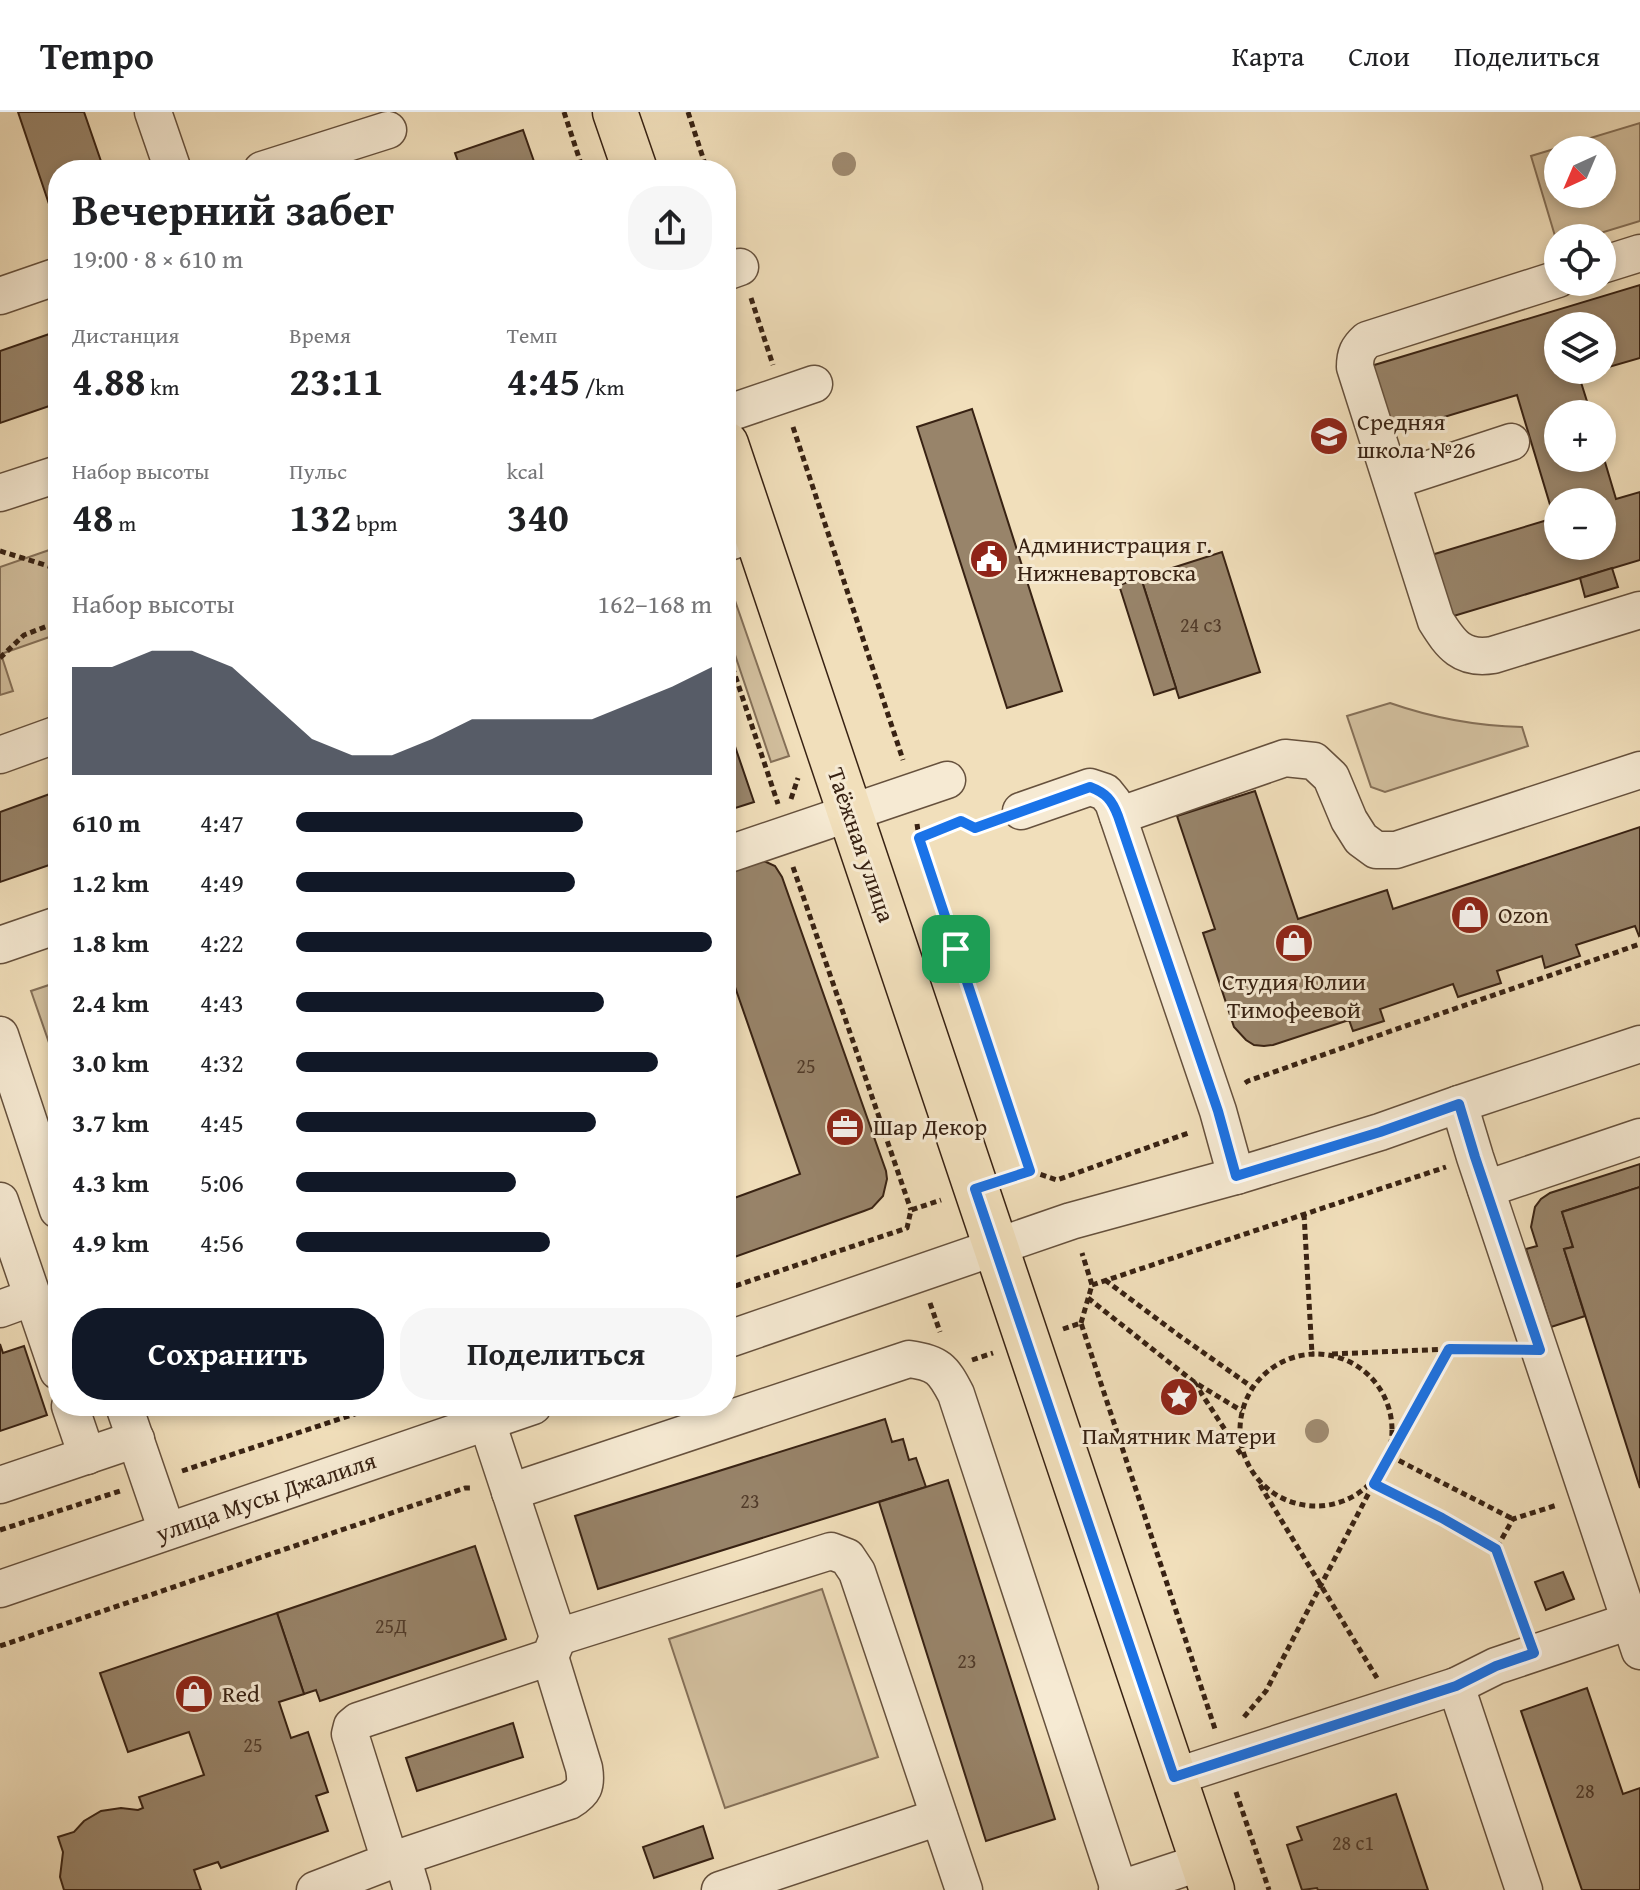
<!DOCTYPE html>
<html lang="ru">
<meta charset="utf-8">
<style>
:root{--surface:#fff;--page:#f6f6f6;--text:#202124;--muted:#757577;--line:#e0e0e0;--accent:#111827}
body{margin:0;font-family:"Gentium Book Plus",serif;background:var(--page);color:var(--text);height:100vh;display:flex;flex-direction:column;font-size:30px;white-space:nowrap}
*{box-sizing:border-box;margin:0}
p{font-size:26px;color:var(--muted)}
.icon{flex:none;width:44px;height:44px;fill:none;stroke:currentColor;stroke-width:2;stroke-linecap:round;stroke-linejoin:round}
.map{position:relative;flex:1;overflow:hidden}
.details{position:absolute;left:48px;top:48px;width:688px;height:1256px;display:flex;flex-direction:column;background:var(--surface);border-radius:32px;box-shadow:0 4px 12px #0003}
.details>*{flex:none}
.needle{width:52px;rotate:224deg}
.controls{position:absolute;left:1544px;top:24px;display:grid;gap:16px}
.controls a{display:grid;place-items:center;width:72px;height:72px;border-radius:50%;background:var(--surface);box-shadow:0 4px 12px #0003;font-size:40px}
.pin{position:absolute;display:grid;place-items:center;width:68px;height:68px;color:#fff;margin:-34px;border-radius:16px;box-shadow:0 4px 12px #0006}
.round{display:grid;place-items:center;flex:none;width:84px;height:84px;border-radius:32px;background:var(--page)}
.overview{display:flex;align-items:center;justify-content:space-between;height:136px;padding:0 24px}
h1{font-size:44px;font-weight:700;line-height:60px}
.figures{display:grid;grid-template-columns:repeat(3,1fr);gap:12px;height:136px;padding:8px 24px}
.figures div{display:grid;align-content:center}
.figures b{font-size:40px;font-weight:700}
.figures small{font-size:22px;font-weight:400}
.figures p{font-size:22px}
.chart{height:224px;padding:16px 24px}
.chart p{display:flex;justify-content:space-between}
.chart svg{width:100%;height:144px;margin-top:8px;fill:var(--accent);opacity:.7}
.cta{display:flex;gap:16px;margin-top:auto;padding:16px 24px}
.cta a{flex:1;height:92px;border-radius:32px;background:var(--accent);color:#fff;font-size:32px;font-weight:700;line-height:92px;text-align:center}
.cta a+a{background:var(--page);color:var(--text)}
ul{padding:0 24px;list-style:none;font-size:26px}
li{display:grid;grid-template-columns:128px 96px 1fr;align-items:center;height:60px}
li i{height:20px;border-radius:10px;background:var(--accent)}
header{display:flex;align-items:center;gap:48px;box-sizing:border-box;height:112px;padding:0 40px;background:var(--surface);border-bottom:2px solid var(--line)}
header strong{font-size:38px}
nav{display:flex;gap:44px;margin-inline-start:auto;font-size:28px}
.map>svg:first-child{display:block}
.green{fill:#d2bf9e;stroke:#857058;stroke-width:2;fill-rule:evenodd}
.building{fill:#98846a;stroke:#382213;stroke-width:2;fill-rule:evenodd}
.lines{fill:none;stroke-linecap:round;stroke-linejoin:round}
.minor-casing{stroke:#66513d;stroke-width:39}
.major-casing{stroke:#382213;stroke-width:47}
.path{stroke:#382213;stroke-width:5;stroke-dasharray:6 4;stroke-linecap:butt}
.minor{stroke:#f6ead3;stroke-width:36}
.major{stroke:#f1dfbb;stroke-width:44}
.tree{fill:#a08c72}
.route-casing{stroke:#fff;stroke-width:16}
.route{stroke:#1a73e8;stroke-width:10}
.labels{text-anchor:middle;stroke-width:6;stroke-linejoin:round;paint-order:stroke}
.number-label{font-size:20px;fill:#503a29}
.poi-label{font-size:24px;fill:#382213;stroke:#f6ead3;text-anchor:start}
.street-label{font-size:24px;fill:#382213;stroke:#f6ead3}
</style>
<header>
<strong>Tempo</strong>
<nav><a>Карта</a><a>Слои</a><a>Поделиться</a></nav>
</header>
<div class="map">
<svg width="1640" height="1778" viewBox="0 0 1640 1778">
<rect width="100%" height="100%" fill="#f1dfbb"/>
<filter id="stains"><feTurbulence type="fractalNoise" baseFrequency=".0025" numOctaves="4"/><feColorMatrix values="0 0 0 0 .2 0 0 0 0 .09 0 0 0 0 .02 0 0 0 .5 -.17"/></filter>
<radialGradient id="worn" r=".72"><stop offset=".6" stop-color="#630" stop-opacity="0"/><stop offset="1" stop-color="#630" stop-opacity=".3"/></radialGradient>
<g class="green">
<path d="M1640,11V109L1584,126H1558V134L1531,44ZM1602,38V82H1558V38Z"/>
<polygon points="58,435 58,522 1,542 13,579 0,583 0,455"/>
<polygon points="732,480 789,644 771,650 726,516 726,483"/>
<path d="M1390,591C1433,606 1476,614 1522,615L1528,634L1385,680L1371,675L1347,604Z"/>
<polygon points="58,870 58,943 54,945 31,879"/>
<polygon points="822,1477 878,1645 725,1696 669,1527"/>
</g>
<g class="building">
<polygon points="18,0 84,0 104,58 58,58 58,92 50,95"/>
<polygon points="523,18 537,58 461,58 455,41"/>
<path d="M1640,173V246L1602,257V214H1558V258H1600L1579,264L1591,302H1558V346H1602V340L1616,387L1640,380V448L1447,506L1428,444L1554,406L1517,283L1391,321L1371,254ZM1558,390H1602V434H1558Z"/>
<polygon points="58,219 58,291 0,311 0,239"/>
<polygon points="972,297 1062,579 1007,596 917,315"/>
<polygon points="1222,440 1260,560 1179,586 1141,466"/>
<polygon points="1612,456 1618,475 1585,485 1580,466"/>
<polygon points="1141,466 1176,576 1154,583 1119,473"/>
<polygon points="726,608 754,690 726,699"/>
<polygon points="58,679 58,750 0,770 0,700"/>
<polygon points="1255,679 1298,807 1387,778 1393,797 1640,715 1640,823 1639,824 1635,814 1576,833 1580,844 1545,856 1542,844 1497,859 1501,871 1458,885 1453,872 1380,897 1384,909 1353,919 1349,908 1273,933 1264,934 1254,933 1246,928 1234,915 1203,821 1215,817 1177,704"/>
<polygon points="764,749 775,754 782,765 886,1059 887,1067 883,1084 872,1096 864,1099 726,1148 726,1089 800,1062 726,849 726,760"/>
<polygon points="1640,1052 1640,1075 1562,1100 1573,1135 1564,1137 1585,1204 1551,1215 1526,1137 1537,1134 1531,1115 1535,1095 1541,1087 1550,1081"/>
<polygon points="1640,1075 1640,1376 1564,1137 1573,1135 1562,1100"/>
<polygon points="0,1232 3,1241 24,1234 47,1303 0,1319"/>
<polygon points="885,1307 892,1330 903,1327 909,1348 916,1346 926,1375 598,1477 575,1404"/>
<polygon points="948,1368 1055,1707 986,1729 879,1390"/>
<polygon points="475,1434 506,1527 320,1589 316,1578 304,1582 277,1501"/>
<polygon points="1563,1460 1574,1487 1546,1498 1535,1470"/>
<polygon points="277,1501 304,1582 279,1590 291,1626 308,1620 328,1680 316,1684 328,1719 221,1756 218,1750 194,1758 201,1778 64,1778 60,1765 63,1740 58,1725 74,1720 84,1709 101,1699 121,1696 138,1698 143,1696 139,1685 204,1663 189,1620 128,1640 100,1561"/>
<polygon points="1587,1576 1623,1682 1640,1676 1640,1778 1582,1778 1521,1599"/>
<polygon points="513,1611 523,1645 417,1679 406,1646"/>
<polygon points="1396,1682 1428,1778 1318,1778 1317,1776 1302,1778 1287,1733 1302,1728 1297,1715"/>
<polygon points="703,1714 713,1746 654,1766 643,1735"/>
</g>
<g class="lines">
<g class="minor-casing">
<g id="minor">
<polyline points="153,0 173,58"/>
<polyline points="262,58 388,18"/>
<polyline points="1602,153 1640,141"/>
<polyline points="726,160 740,155"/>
<path d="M1558,167L1367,228C1358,236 1355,242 1355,255L1436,509C1451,533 1462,548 1493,543L1640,498"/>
<polyline points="0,184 58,164"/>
<polyline points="726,302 814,272"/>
<polyline points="1392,369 1511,330"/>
<polyline points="0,381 58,362"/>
<polyline points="726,431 756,421"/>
<polyline points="0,643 58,622"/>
<polyline points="1021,699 1090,675 1105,680 1113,690 1218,999 1236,1064"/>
<polyline points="1118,704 1285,646 1314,649 1331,665 1349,708 1361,727 1376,738 1396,738 1640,658"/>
<polyline points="726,743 947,668"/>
<polyline points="0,833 58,813"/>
<polyline points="0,923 58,1098"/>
<polyline points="1459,992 1475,1045 1640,1539"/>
<polyline points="1486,1077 1640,1025"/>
<polyline points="0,1089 58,1259"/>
<polyline points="0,1197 33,1185"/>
<polyline points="726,1228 1071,1109 1236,1064 1380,1020 1459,992 1640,932"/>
<polyline points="70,1294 87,1344"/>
<polyline points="124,1294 167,1419"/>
<polyline points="487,1310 558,1525 831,1439 847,1445 857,1460 964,1778"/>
<polyline points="0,1373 136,1327"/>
<path d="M510,1380L909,1247C938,1251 943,1257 956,1282L1119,1777"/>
<polyline points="0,1477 533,1294"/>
<polyline points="1456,1574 1524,1778"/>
<polyline points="1174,1665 1456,1574 1496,1554 1630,1509"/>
<polyline points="402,1745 412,1778"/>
<path d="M390,1749L569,1689C584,1680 587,1674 584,1656L550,1545"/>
<polyline points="315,1778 390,1749 350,1622 352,1614 358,1609 550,1545 558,1525"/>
<polyline points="720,1778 939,1705"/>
<polyline points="1117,1778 1202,1750"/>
</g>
</g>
<g class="major-casing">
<g id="major">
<polyline points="615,0 635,58"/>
<polyline points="726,332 1212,1778"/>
</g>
</g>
<g class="path">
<polyline points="564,0 583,58"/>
<polyline points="688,0 707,58"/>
<polyline points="751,186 773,253"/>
<polyline points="793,315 903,648"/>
<polyline points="0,439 58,457"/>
<polyline points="726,536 778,692"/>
<polyline points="0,546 24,523 58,510"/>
<polyline points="791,687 798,666"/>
<polyline points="917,712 919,726 1030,1059"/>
<polyline points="919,726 961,709 975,716 990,710"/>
<polyline points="793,755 911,1098"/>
<polyline points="1245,971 1248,969 1640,832"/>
<polyline points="1012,1065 1030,1059 1057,1068 1191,1020"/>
<polyline points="1304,1102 1312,1242 1314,1242"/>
<polyline points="1105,1168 1177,1222 1252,1275"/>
<polyline points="1092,1173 1446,1055"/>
<polyline points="726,1177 907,1116 911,1098 941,1088"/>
<polyline points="1088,1186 1194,1270 1242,1299"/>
<polyline points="930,1191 940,1220"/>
<polyline points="1081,1211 1092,1173 1082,1141"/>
<polyline points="1063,1217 1081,1211 1215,1617"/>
<polyline points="1332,1242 1449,1237 1506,1238"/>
<circle cx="1316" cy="1318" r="76"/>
<polyline points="972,1248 993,1241"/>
<polyline points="1194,1270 1242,1344"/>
<polyline points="1391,1339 1449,1237"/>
<polyline points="1390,1344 1513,1407"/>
<polyline points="182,1359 379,1294"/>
<polyline points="1374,1372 1442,1406 1496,1437"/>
<polyline points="1260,1373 1377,1566"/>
<polyline points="0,1418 120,1379"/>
<polyline points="1523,1510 1496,1437 1513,1407 1557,1393"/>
<polyline points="0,1534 465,1376 473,1376"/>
<polyline points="1244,1605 1266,1579 1375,1369"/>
<polyline points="1236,1680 1269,1778"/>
</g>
<use href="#minor" class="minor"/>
<use href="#major" class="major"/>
</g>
<g class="tree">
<circle cx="844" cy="52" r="12"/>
<circle cx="1317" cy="1319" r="12"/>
</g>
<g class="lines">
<g class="route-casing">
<path id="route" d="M1090,675C1106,681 1112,688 1118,704L1218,999L1236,1064L1380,1020L1459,992L1475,1045L1540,1238L1449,1237L1374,1372L1442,1406L1496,1437L1534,1541L1496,1554L1456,1574L1174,1665L975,1077L1030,1059L919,726L961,709L975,716Z"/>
</g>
<use href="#route" class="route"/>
</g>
<defs>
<g id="school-disc" transform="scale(2)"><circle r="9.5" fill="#8f2418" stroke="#f6ead3"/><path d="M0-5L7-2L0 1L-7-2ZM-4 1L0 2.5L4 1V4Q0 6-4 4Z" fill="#fff"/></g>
<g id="civic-disc" transform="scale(2)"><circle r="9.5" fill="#8f2418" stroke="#f6ead3"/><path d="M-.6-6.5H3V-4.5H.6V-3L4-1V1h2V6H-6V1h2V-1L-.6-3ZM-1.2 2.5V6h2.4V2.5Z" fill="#fff"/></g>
<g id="shop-disc" transform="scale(2)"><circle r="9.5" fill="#8f2418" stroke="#f6ead3"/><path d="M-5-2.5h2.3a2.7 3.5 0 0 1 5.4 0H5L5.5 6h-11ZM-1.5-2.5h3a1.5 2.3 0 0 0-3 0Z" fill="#fff"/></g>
<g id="office-disc" transform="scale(2)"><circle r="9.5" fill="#8f2418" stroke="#f6ead3"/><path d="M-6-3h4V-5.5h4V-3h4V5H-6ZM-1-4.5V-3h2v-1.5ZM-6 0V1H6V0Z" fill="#fff"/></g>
<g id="sight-disc" transform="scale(2)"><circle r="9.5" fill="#8f2418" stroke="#f6ead3"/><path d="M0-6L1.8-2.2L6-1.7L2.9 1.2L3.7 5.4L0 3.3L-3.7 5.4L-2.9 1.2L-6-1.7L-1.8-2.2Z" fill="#fff"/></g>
</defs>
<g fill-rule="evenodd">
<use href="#school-disc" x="1329" y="324"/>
<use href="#civic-disc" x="989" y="447"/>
<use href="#shop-disc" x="1470" y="803"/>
<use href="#shop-disc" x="1294" y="831"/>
<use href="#office-disc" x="845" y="1015"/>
<use href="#sight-disc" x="1179" y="1285"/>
<use href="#shop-disc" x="194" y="1582"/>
</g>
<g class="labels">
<g class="number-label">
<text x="1201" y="520">24 с3</text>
<text x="806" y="961">25</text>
<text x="750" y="1396">23</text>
<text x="391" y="1521">25Д</text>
<text x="967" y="1556">23</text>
<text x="253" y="1640">25</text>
<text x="1585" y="1686">28</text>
<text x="1353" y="1738">28 с1</text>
</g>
<g class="poi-label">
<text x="1357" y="318">Средняя<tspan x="1357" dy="28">школа №26</tspan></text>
<text x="1017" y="441">Администрация г.<tspan x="1017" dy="28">Нижневартовска</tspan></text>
<text x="1498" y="811">Ozon</text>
<text x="1294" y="878" text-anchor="middle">Студия Юлии<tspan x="1294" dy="28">Тимофеевой</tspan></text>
<text x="873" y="1023">Шар Декор</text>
<text x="1179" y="1332" text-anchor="middle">Памятник Матери</text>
<text x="222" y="1590">Red</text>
</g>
<g class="street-label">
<text transform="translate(861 733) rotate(71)" y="8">Таёжная улица</text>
<text transform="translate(266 1385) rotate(-19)" y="8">улица Мусы Джалиля</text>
</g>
</g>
<rect width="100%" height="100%" filter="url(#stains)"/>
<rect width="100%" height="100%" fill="url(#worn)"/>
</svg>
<div class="controls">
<a><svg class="needle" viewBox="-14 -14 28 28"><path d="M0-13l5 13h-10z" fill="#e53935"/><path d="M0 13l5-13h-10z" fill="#757577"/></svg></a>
<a><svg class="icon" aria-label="locate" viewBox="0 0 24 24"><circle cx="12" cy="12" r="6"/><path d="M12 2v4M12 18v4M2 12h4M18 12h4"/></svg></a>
<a><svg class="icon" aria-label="layers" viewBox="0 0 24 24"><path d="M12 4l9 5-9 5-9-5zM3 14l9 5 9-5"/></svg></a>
<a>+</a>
<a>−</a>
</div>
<div class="pin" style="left:956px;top:837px;background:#1e9e55"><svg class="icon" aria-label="arrive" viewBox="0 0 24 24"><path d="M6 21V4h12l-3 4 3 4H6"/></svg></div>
<section class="details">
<div class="overview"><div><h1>Вечерний забег</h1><p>19:00 · 8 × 610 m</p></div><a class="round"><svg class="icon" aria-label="share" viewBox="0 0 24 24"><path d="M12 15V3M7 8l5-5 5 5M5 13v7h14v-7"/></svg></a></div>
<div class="figures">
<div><p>Дистанция</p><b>4.88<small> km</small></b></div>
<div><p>Время</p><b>23:11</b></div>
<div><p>Темп</p><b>4:45<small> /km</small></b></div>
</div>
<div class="figures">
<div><p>Набор высоты</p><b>48<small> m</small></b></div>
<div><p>Пульс</p><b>132<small> bpm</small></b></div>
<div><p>kcal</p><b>340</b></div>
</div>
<div class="chart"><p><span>Набор высоты</span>162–168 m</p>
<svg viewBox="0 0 160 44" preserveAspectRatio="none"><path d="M0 44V11L10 11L20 6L30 6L40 11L50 22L60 33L70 38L80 38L90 33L100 27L110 27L120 27L130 27L140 22L150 17L160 11V44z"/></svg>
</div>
<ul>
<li><b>610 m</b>4:47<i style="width:69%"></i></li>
<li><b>1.2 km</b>4:49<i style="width:67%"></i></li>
<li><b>1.8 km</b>4:22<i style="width:100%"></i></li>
<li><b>2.4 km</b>4:43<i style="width:74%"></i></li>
<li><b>3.0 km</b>4:32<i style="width:87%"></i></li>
<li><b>3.7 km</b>4:45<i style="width:72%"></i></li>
<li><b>4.3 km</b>5:06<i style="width:53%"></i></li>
<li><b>4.9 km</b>4:56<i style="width:61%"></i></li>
</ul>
<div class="cta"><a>Сохранить</a><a>Поделиться</a></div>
</section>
</div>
